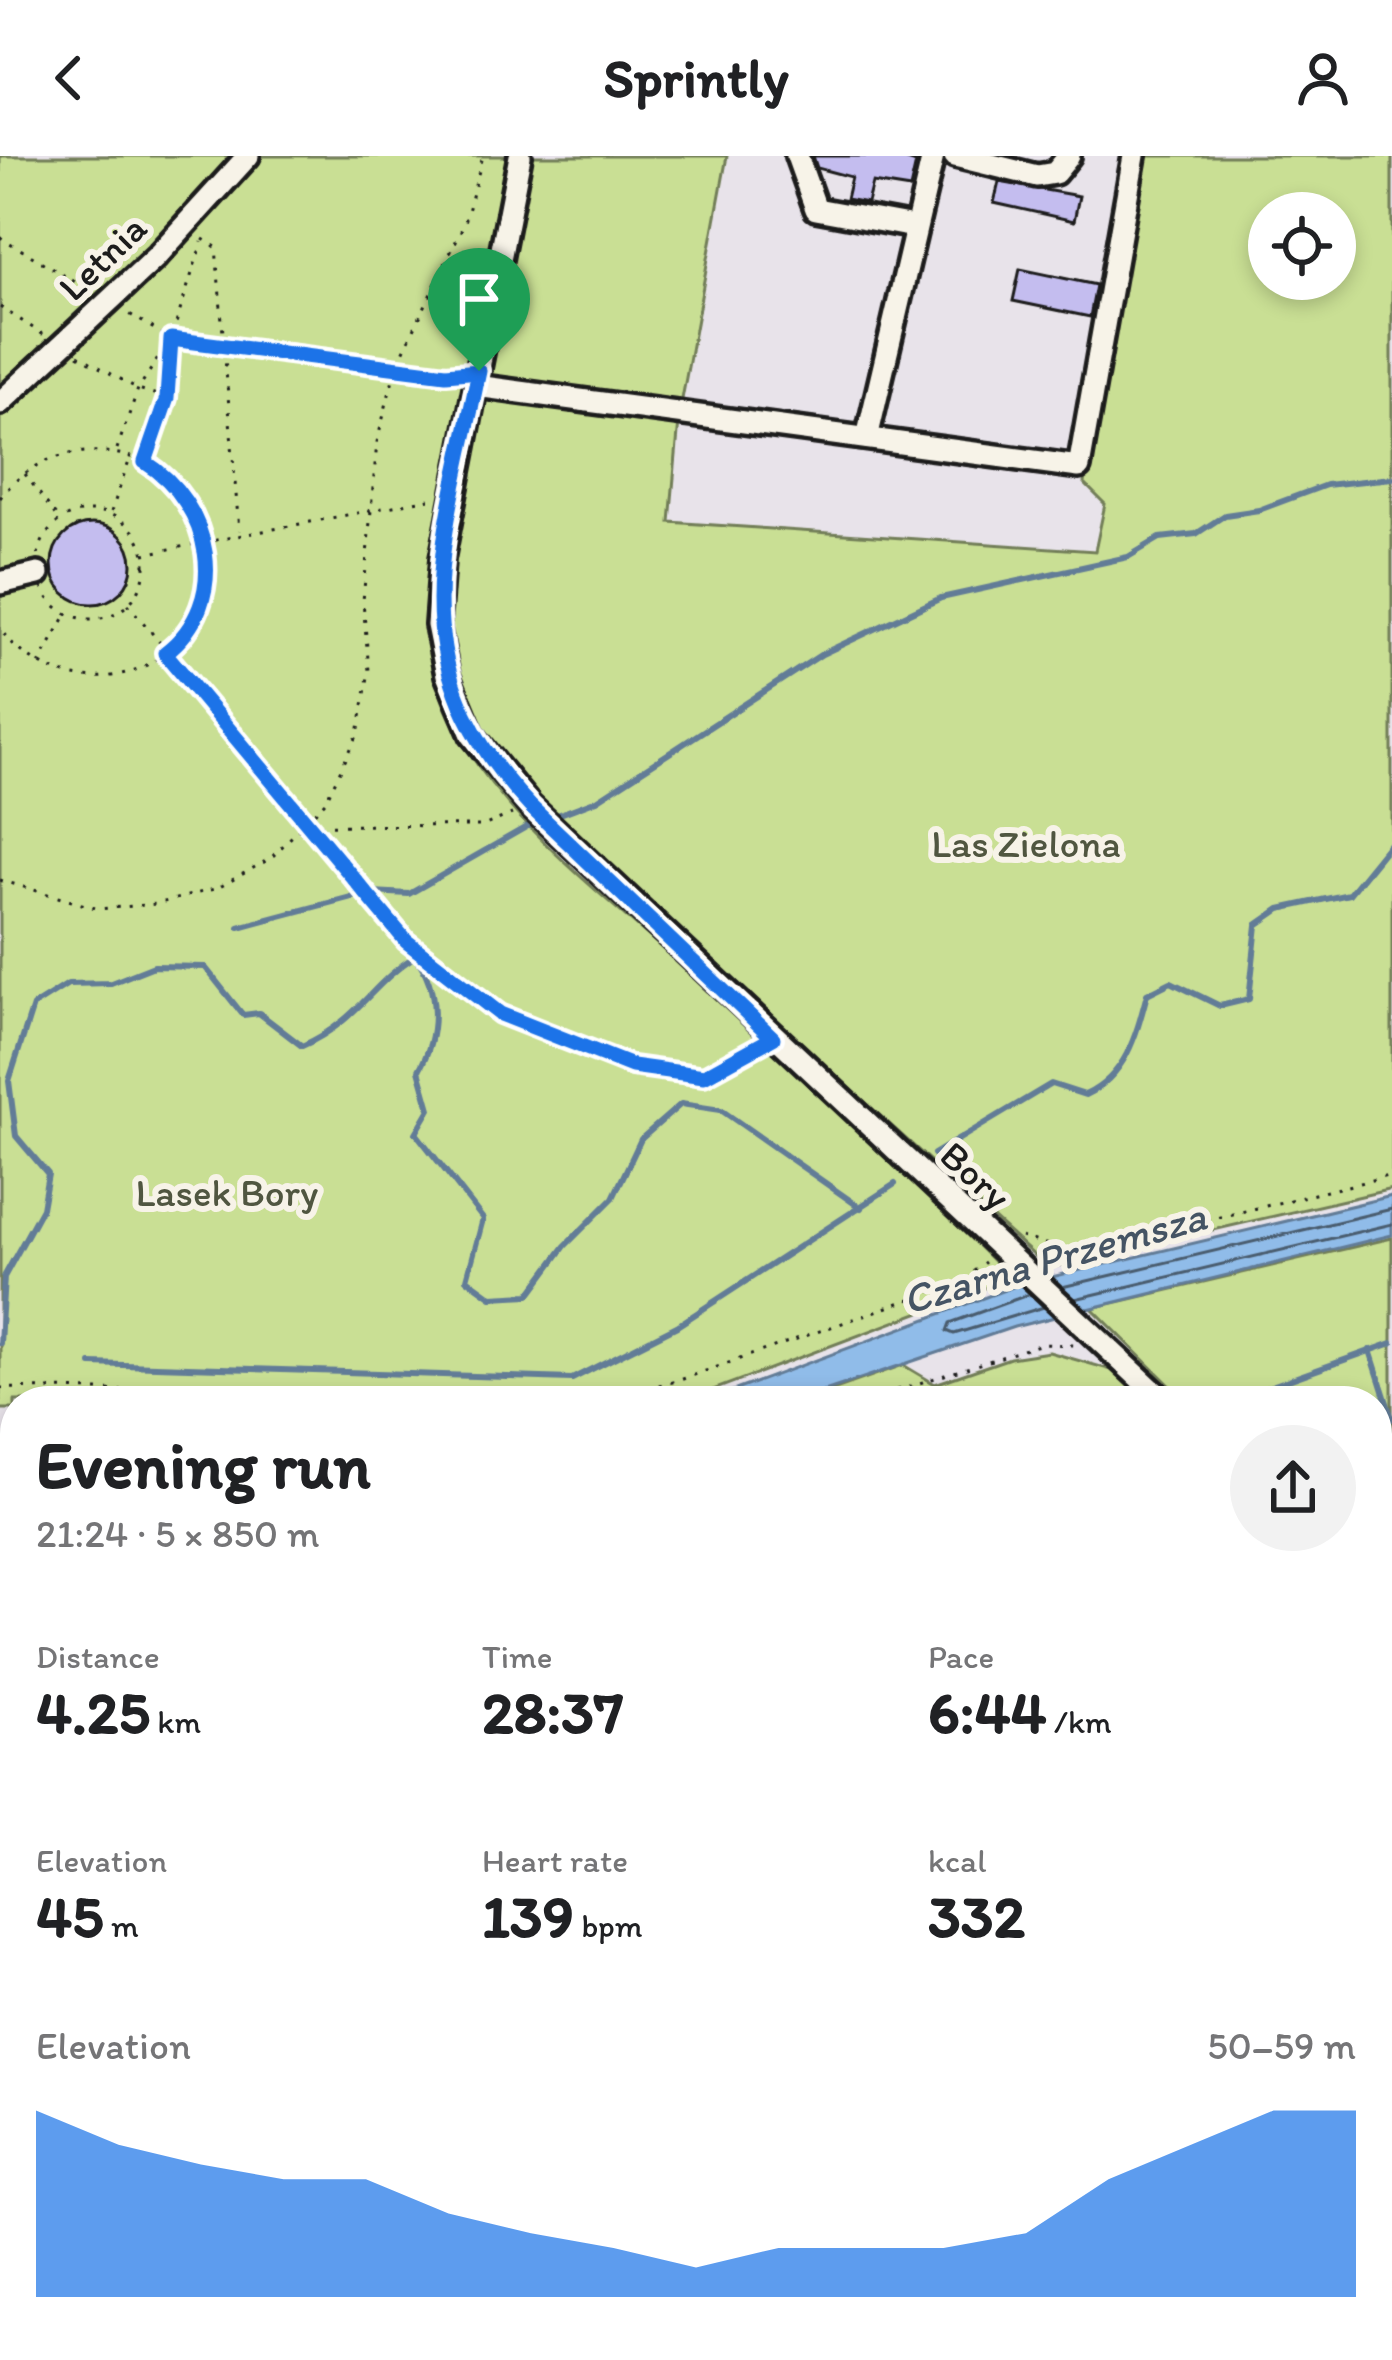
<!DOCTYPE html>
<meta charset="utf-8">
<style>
:root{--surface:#fff;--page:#f2f2f2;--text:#202124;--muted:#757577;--accent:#1a73e8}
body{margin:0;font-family:Itim,sans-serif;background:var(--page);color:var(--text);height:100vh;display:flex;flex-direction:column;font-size:45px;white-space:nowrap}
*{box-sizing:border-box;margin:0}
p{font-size:39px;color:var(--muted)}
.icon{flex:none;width:66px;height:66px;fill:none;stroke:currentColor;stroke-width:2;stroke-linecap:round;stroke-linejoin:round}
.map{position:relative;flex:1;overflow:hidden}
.drawer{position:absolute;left:0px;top:1230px;width:1392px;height:975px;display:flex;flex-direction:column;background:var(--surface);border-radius:48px 48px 0 0;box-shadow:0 6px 18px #0003}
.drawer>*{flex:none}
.fabs{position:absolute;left:1248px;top:36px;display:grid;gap:24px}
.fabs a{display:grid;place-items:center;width:108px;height:108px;border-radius:50%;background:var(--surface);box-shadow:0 6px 18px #0003;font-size:60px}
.pin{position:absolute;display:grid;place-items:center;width:102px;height:102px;color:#fff;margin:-123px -51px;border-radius:50% 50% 50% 0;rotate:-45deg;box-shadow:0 0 12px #0007}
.pin .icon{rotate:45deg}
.round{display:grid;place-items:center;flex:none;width:126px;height:126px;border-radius:63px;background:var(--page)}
.overview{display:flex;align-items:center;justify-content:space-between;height:204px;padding:0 36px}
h1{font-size:66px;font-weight:700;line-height:90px}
.figures{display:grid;grid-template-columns:repeat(3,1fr);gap:18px;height:204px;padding:12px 36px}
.figures div{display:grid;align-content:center}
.figures b{font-size:60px;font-weight:700}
.figures small{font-size:33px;font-weight:400}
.figures p{font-size:33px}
.chart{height:336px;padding:24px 36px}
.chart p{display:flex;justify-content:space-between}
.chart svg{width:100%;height:216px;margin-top:12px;fill:var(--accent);opacity:.7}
header{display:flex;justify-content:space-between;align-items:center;height:156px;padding:0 36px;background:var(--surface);font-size:54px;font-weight:700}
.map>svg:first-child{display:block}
.green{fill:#c9df94;stroke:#727e58;stroke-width:3;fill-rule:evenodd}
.water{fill:#90bce9;stroke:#627c97;stroke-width:3}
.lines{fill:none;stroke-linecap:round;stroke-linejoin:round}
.shore{stroke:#4a5c6e;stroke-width:3}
.stream{stroke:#627c97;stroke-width:6}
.building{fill:#c4bdef;stroke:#1c1c1c;stroke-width:3}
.minor-casing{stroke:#1c1c1c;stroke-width:30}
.path{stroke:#1c1c1c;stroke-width:3;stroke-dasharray:3 9;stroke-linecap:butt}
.minor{stroke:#f7f3e8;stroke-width:21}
.route-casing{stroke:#fff;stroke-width:24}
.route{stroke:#1a73e8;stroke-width:15}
.labels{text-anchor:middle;stroke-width:12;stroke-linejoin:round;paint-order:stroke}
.street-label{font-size:39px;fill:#1c1c1c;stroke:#f7f3e8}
.park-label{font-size:39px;fill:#505640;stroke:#f7f3e8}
.water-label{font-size:42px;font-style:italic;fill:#455464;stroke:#f7f3e8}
</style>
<header><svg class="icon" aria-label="back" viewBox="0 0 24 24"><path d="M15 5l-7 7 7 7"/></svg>Sprintly<svg class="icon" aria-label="person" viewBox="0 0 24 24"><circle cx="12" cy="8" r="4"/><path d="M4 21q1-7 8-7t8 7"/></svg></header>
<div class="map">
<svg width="1392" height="2204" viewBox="0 0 1392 2204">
<rect width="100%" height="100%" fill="#e8e3ea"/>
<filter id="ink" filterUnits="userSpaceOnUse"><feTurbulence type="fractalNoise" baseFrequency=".00833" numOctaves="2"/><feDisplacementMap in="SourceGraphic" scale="24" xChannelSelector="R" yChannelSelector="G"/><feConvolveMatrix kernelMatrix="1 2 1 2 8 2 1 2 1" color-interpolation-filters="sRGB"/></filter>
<g filter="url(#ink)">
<g class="green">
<path d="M0,0H509L430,413C427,472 427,519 455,572C507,672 625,756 708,832C812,926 911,1024 1011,1122L684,1245H15V1253H0Z"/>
<path d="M531,0H727L680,254L670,366L1095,395L1105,348L1084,327L1146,0H1392V1033L1048,1112L538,649C472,563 447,528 447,417ZM1269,57H1335V123H1269Z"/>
<polygon points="1392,1082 1392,1442 1377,1428 1377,1245 1186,1245 1092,1152"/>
<polygon points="1049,1196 1112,1214 1145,1245 801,1245 903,1209 935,1228 1010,1202"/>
<polygon points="0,1293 15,1293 15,1998 0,2014"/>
<polygon points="1377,1708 1392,1721 1392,1781 1377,1798"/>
<polygon points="1392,1873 1392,2204 964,2204 948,2190 1377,2190 1377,1889"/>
<polygon points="0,2093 15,2107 15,2190 104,2190 119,2204 0,2204"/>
<polygon points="272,2190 491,2190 479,2204 287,2204"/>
</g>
<polygon class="water" points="1392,1040 1392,1079 1014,1171 795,1245 706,1245 1018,1129"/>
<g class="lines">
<g class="shore">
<polyline points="1062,1131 1392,1053"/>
<polyline points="1030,1138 950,1167 947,1175 954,1178 1044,1151"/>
<polyline points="1075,1143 1392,1068"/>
</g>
<g class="stream">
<polyline points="560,658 597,644 822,498 941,442 1128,401 1160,382 1196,378 1225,359 1259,354 1326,329 1392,322"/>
<polyline points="372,736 409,738 528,670"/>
<polyline points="239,771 359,739"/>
<path d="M934,998L1051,928L1085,939C1126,920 1136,880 1147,838L1171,826L1220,850L1249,843L1257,769L1280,753L1349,738L1392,685"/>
<path d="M0,1187L4,1121L42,1052L48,1018L16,980L9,925L33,850L68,828L111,827L154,810L205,811L243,859L259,857L302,890C358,865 369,830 415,800C440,833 439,879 419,914L430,953L416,977L483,1063L467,1123L492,1141L529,1139L565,1090L613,1042L641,983L681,948L721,954L861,1052"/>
<polyline points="1370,1194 1392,1263"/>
<polyline points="91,1208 572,1223 677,1170 895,1028"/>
<polyline points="1255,1245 1266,1232 1392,1187"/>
</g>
</g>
<g class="building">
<polygon points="813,0 896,0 916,7 910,33 872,27 867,47 846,43 851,21 817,12"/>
<polygon points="999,26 1079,40 1074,65 994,47"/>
<polygon points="1020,113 1096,129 1090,161 1013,145"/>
<circle cx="92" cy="408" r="40"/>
</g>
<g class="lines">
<g class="minor-casing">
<g id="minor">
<polyline points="520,0 442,403 437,469 447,519 472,579 530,650 1164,1245"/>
<polyline points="797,0 816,53 914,71"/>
<polyline points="955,0 1037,20 1055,17 1069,0"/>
<polyline points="476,230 1079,311 1134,0"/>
<polyline points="0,247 156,101 248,0"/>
<polyline points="867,282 933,0"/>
<polyline points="0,427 38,418"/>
<polyline points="1377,1445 1392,1460"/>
<polyline points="1377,1488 1392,1471"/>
<polyline points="4,2013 15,2024"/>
<polyline points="191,2190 206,2204"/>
<polyline points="726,2204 739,2190"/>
</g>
</g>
<g class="path">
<polyline points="0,81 92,136"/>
<polyline points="203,83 216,91 239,375"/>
<polyline points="0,151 44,179"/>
<polyline points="173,183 446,218 460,214"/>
<polyline points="78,199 138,233 167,242"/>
<polyline points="117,293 138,233 171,183 126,156"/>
<polyline points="145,306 167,242 171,183 202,86"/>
<polyline points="25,318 59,364"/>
<path d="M0,342C22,314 49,299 85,296C233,286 251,507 103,521C62,525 24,505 0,473"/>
<circle cx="91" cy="409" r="54"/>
<polyline points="111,356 130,303"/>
<polyline points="144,398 435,342"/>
<polyline points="128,448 406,785 500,858 632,910 704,920 758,890"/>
<polyline points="39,508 66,459"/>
<polyline points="308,669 483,670 512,658"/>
<polyline points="0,724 99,753 156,748 218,732 271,702 325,646 358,578 369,515 363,445 377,286 396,211 465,66 483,0"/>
<polyline points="1021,1081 1070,1095 1094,1092 1392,1019"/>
<polyline points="0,1232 506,1242 613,1239 677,1225 962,1125 985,1106"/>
<polyline points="863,1245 1042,1188 1074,1189"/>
<polyline points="0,1333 15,1337"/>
</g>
<use href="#minor" class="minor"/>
</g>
</g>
<g class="lines" filter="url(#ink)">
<g class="route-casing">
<path id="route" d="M171,183L446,218L479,215C444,390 393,504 530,650L773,882L704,920L632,910L500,858L406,785L165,497C233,445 211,347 145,306L167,242Z"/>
</g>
<use href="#route" class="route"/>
</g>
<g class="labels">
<g class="street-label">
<text transform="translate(102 101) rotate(-44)" y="14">Letnia</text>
<text transform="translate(976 1019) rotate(43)" y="14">Bory</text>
</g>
<g class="park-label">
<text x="1026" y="701">Las Zielona</text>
<text x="227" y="1050">Lasek Bory</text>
</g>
<g class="water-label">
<text transform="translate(1054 1101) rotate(-16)" y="15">Czarna Przemsza</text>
</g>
</g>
</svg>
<div class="fabs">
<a><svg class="icon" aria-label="locate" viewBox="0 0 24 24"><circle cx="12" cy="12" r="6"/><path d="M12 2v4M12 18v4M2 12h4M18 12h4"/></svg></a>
</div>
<div class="pin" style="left:479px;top:215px;background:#1e9e55"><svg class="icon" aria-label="arrive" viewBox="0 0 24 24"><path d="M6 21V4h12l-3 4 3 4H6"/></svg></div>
<section class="drawer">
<div class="overview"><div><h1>Evening run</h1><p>21:24 · 5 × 850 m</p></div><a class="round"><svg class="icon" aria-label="share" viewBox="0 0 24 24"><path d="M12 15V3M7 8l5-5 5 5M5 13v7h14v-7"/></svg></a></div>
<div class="figures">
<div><p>Distance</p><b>4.25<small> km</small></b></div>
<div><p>Time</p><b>28:37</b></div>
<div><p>Pace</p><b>6:44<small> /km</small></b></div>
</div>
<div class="figures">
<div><p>Elevation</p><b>45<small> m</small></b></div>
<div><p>Heart rate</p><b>139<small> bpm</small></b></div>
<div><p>kcal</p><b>332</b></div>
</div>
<div class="chart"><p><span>Elevation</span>50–59 m</p>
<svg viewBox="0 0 160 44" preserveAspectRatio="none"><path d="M0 44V6L10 13L20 17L30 20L40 20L50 27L60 31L70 34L80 38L90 34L100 34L110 34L120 31L130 20L140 13L150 6L160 6V44z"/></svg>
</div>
</section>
</div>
